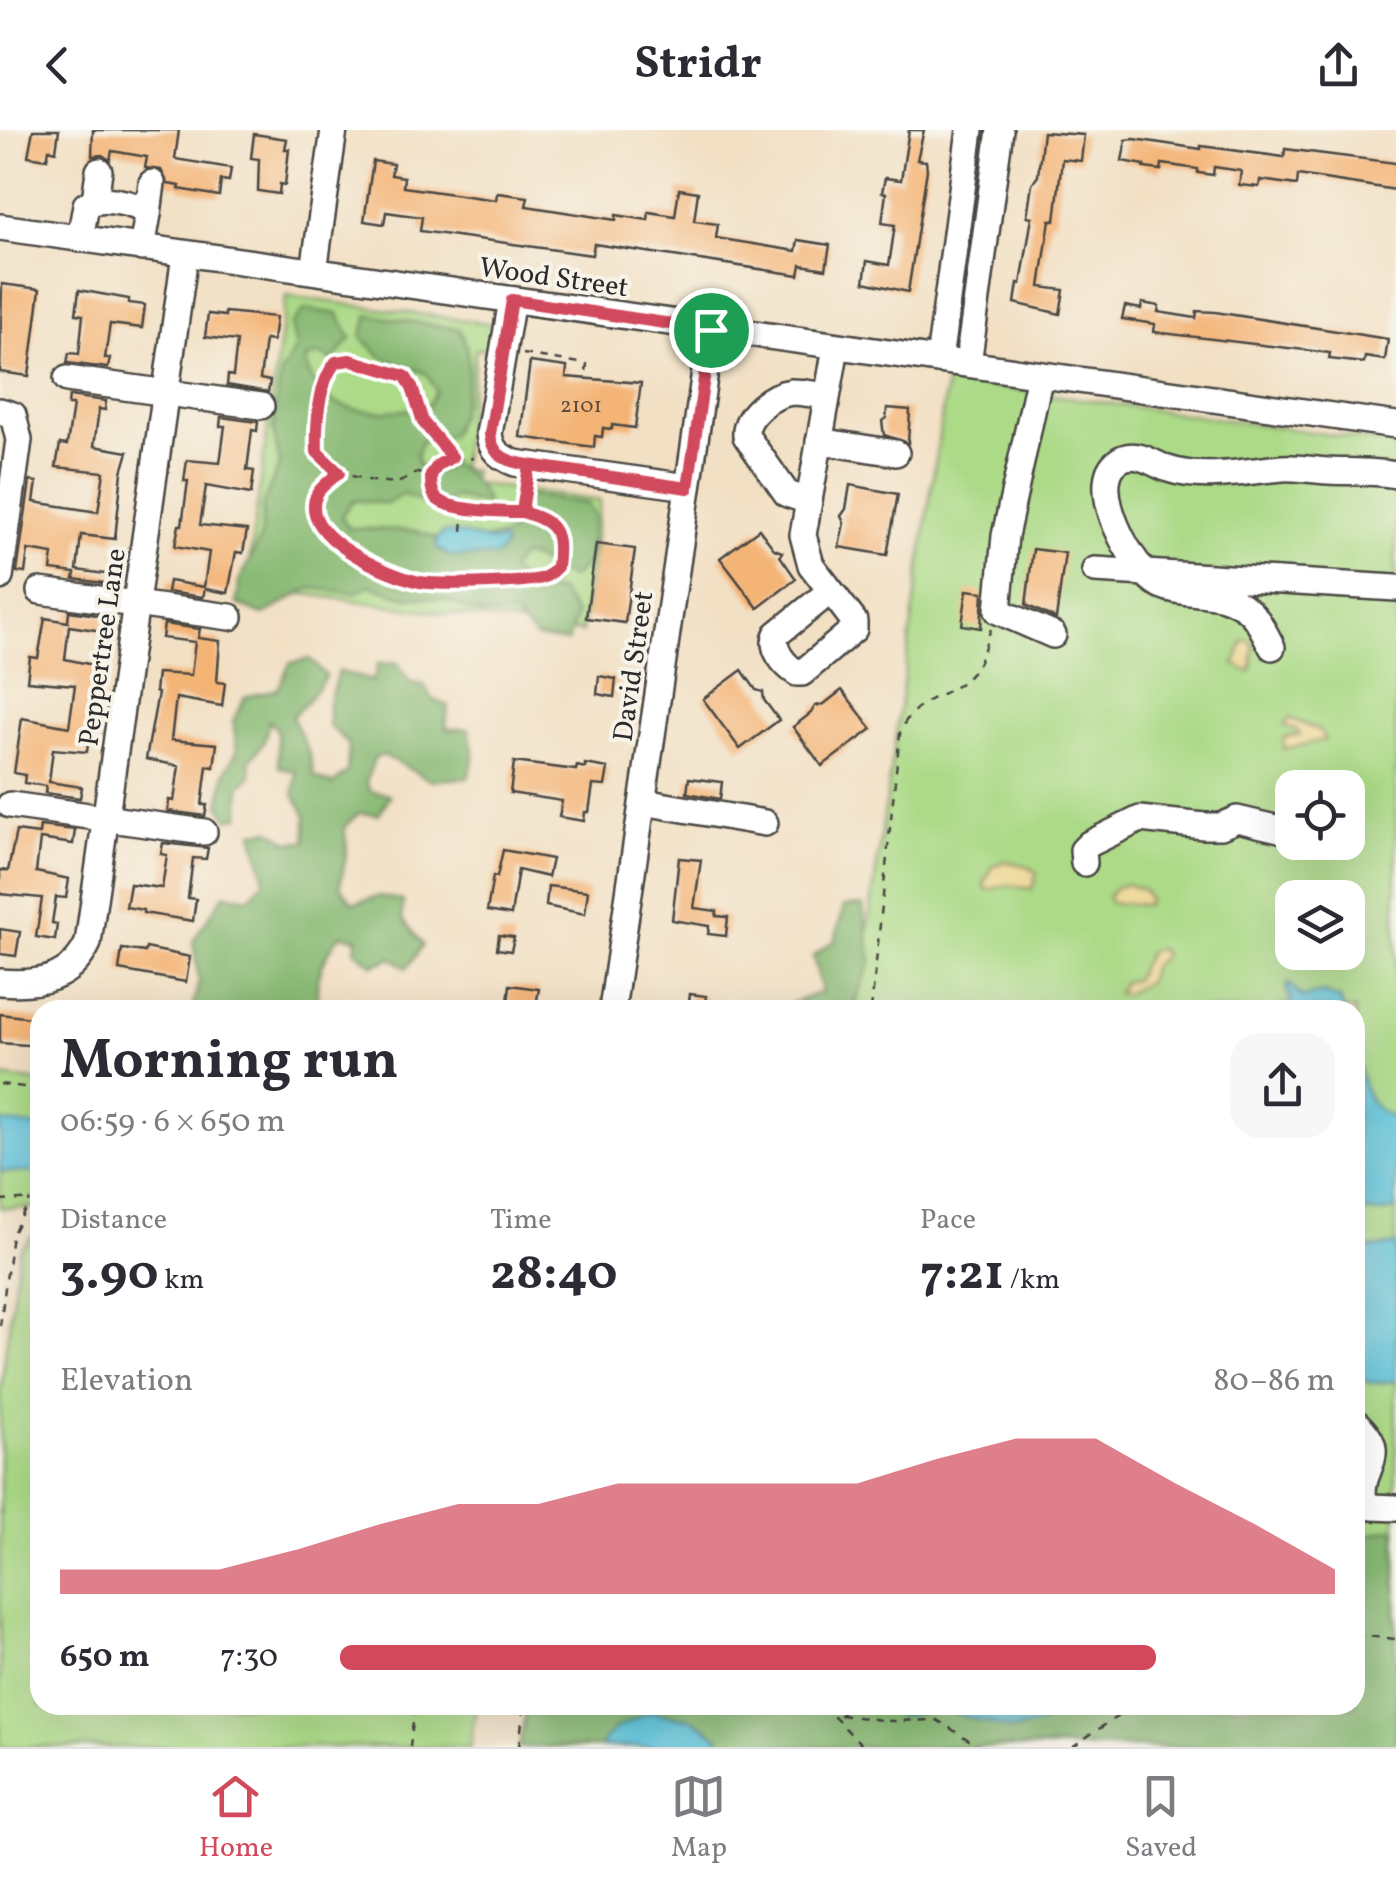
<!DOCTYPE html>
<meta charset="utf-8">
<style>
:root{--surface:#fff;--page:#f7f7f7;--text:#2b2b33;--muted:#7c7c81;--line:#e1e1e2;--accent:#d1495b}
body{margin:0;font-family:Vollkorn,serif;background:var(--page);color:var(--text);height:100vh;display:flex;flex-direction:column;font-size:38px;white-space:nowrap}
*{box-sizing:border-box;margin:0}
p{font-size:32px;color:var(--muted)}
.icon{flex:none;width:55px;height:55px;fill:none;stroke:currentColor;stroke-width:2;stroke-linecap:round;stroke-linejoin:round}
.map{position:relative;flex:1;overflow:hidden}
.drawer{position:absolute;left:30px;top:870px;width:1335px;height:715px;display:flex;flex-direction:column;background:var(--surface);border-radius:30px;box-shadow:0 10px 40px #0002}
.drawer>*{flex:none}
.buttons{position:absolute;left:1275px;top:640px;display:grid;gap:20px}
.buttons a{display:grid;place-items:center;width:90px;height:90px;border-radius:20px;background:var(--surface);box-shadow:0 10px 40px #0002;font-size:50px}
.pin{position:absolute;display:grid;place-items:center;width:85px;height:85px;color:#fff;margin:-42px;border:5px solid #fff;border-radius:50%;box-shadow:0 2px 10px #0007}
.round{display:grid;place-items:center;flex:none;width:105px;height:105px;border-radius:30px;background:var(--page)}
.head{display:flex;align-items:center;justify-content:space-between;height:170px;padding:0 30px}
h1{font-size:55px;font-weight:700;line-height:75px}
.figures{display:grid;grid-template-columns:repeat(3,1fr);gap:15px;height:170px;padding:10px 30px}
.figures div{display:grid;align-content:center}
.figures b{font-size:50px;font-weight:700}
.figures small{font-size:28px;font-weight:400}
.figures p{font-size:28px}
.chart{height:280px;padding:20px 30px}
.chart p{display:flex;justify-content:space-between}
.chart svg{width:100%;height:180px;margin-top:10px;fill:var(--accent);opacity:.7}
ul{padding:0 30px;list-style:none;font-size:32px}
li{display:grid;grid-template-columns:160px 120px 1fr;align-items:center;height:75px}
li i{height:25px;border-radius:12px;background:var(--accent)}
header{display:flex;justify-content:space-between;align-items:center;height:130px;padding:0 30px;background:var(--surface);font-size:45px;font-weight:700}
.tab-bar{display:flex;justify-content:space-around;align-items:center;height:140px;border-top:2px solid var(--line);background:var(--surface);font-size:28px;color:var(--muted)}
.tab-bar a{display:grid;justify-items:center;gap:5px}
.tab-bar .active{color:var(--accent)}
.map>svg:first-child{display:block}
.green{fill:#acda87;stroke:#6c8259;stroke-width:2.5;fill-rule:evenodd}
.forest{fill:#89ba74;stroke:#5a7250;stroke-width:2.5}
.sand{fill:#eeda9e;stroke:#8c8264;stroke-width:2.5}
.water{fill:#5fc4dc;stroke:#457884;stroke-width:2.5}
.building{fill:#f4b476}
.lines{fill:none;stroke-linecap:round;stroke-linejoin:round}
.minor-casing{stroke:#494642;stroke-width:30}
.path{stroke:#494642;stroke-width:2.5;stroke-dasharray:8 8;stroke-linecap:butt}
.minor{stroke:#fff;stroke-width:25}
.route-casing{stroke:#fff;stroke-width:20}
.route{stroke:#d1495b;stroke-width:12}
.labels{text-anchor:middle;stroke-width:8;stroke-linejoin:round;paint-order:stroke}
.number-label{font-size:22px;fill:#5d4d3e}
.street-label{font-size:28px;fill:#2b2b2b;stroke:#f7f3e8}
</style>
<header><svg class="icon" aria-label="back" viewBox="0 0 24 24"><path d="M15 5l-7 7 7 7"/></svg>Stridr<svg class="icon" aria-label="share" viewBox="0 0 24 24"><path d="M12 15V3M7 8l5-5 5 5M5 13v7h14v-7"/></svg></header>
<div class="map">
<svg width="1396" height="1617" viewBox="0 0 1396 1617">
<rect width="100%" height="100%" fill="#f7f3e8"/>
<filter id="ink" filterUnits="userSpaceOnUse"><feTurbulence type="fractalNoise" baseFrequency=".01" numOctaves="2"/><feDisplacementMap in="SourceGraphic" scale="20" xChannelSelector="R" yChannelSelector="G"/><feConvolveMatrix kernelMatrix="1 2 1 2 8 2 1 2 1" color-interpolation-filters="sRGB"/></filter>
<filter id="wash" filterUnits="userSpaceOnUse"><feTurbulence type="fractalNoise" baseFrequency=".0048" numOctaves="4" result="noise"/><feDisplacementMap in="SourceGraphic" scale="40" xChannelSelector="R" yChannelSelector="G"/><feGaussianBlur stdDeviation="2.25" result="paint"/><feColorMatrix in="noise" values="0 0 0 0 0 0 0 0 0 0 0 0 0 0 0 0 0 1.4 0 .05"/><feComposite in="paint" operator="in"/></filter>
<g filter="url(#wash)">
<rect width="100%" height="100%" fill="#f2e0c4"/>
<g class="green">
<polygon points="286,166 494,194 491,220 476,219 460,339 473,341 472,353 600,371 582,502 246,456"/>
<path d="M947,250L1396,314V1617H520L527,1575H1355V880H856ZM1292,658H1348V712H1292ZM1292,768H1348V822H1292Z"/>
<polygon points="0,947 40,952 40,1078 0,1078"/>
<polygon points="40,1098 40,1575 476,1575 470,1617 0,1617 0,1265 19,1120"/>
</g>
<g class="forest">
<path d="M305,179L338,184L351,208L333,231L319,224L305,230C318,290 379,284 427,277L436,261L426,243L383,228L361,207L369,185L459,199C477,228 465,276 450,306L421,311L416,328L424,349L452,334C469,345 480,355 487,374L454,367L440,379L402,364L387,374L353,370L341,386L349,398L416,401L453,414L506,406L520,391L512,371L533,366L587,374L594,386L588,432L572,448C553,443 543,428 522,426L510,439L529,459L560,462L576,485L568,512L536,508L514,485H482L443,469L402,466L370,455L355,463L310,458L263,485L237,474L239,451L261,408L263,374L280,333L273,299L281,243L296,218L291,195Z"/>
<path d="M310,529L326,546L306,573L292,586L310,625L314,647L333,654L347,642L349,614L329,596V573L338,541L373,551L378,534L398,533L409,552L424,555L432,569L448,576L446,599H469L474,627L468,648L430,650L383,625L374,628L366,652L370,661L390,665L379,685L359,683L344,697L347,719L340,756L353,773L380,766L403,771L402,788L423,815L407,838L392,828L373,835L355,821L357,808L340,805C324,826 311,853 320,880H192L199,851L193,811L224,764L250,768L265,749L253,702L271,700L289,712L306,711V685L294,665L296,642L279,637L277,599L269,591L264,612L250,630L251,646L240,656V686L228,689L220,675L225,643L237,621L233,591L245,567L278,559L290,533Z"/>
<polygon points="863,775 871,832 851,880 773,880 822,862 813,826 835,810 844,776"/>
<polygon points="1393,1399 1396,1400 1396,1617 720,1617 718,1606 694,1590 650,1582 603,1610 603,1617 519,1617 527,1575 896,1575 899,1586 939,1579 1042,1594 1057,1575 1355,1575 1355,1408"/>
</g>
<g class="sand">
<polygon points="1243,511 1250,511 1254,516 1252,538 1249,542 1235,534"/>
<polygon points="1290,588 1320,601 1325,610 1283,619 1284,607 1300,605 1297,600 1284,595"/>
<polygon points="1004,731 1027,736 1037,743 1032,759 1008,755 987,760 984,753 993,737"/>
<polygon points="1127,754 1143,760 1148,768 1146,775 1110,773 1108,767 1115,758"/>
<polygon points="1159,819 1164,824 1151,838 1148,851 1126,864 1117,863 1123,852 1134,850 1149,821"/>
</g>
<g class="water">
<path d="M453,402C470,404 485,414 501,410L505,415L496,427L449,426L437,418L436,411L442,403Z"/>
<polygon points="1288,853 1302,867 1323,863 1340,869 1344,880 1271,880 1292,872 1286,860"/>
<path d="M1355,921C1362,948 1364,981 1396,987V1079C1380,1085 1371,1083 1355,1078Z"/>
<polygon points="0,992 40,997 40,1042 0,1042"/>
<polygon points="1396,1114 1396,1251 1372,1253 1355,1247 1355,1116 1374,1118"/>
<polygon points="897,1575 1057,1575 1042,1594 1013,1600 939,1579 898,1586"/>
<polygon points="650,1582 694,1590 718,1606 720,1617 603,1617 603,1611 615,1599"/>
</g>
<g id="blocks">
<g class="building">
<polygon points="33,0 59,0 56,21 49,19 47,29 28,26"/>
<polygon points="93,0 179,0 175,29 231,38 229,51 221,50 219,66 179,59 180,56 168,54 161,40 145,38 147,27 112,21 110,30 102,25 92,26"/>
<polygon points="909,0 924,0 917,30 926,31 927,40 908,162 864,152 867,131 889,135 895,95 882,93 886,63 882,62 885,48 901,50"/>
<polygon points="1043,2 1084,5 1081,31 1062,29 1055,91 1050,90 1040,157 1064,160 1060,184 1015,173 1018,153 1021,154 1032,87 1027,86 1032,54 1038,46"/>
<polygon points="254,4 287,9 285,19 289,19 285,55 280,54 279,64 258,61 259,29 251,28"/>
<polygon points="1134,9 1201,19 1201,16 1284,27 1285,19 1396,33 1396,60 1298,45 1297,55 1260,50 1259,57 1239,55 1241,41 1214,37 1213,45 1198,43 1198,39 1162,34 1161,40 1144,38 1145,35 1122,31 1126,10"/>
<polygon points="373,31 393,34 391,45 404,47 403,57 496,70 497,63 528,67 526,76 616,90 616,85 648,90 649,82 675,86 679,59 698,62 694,91 718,94 716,108 796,121 798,110 830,115 826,139 801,135 799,145 594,114 592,125 420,101 422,87 386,82 384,94 364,91"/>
<polygon points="2,154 40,159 29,246 0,242"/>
<polygon points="79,160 129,169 129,173 145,175 142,198 110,194 105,228 110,228 108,238 67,233 69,223 79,224 83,185 76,184"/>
<polygon points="1142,173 1159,176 1158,182 1196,188 1197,181 1215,182 1388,209 1385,230 1365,227 1364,233 1329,229 1330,223 1154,202 1155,194 1122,189 1125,176 1141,179"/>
<polygon points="225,182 276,187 273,211 265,210 260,249 270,251 268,262 227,255 228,245 233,246 237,211 205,207 208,184 225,186"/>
<polygon points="530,232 567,237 566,247 641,253 635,298 612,295 612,299 603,298 602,307 595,306 594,317 520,307"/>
<polygon points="69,266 106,271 105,280 99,279 94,316 128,322 122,342 115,409 81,405 77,440 112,445 111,454 74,449 75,443 51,440 53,424 28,420 25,443 17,442 30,351 37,352 34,372 98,382 104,342 56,337 60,314 67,315 73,275 68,275"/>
<polygon points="887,278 910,280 908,313 884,305 882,291 886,288"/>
<polygon points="221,287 258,292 257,301 252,300 247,340 254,341 251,364 206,356 200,395 247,400 243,423 236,422 228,463 205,459 203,467 167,462 169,451 204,457 209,422 175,416 179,395 182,395 188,351 184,351 187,330 220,333 225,296 220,296"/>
<polygon points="850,355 898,364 887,425 839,417 844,393 841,386 846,379"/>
<polygon points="759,399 774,419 782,422 780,426 796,449 758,478 720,428"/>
<polygon points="596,414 635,419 625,493 586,488"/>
<polygon points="1033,419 1065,423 1056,489 1026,475"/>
<polygon points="967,460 983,462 981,498 962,495"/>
<polygon points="69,481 104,486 102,501 69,496 65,529 98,536 87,622 53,619 49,652 82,657 80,668 45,663 46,656 24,653 25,645 14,643 22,588 69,597 75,555 27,551 30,527 38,528 45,488 68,492"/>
<polygon points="164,494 200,499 198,508 220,511 217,552 225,553 222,576 176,568 171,610 217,614 214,637 207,636 202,675 207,675 205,686 168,681 169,670 174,671 179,636 146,629 158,563 155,562 157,543 191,545 195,512 162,508"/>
<polygon points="742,540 756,560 763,562 764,570 779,590 740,619 703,569"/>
<polygon points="599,546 616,549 614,567 597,564"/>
<polygon points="842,560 872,599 822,636 793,597 811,583 815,576 824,574"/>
<polygon points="514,632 576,640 577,636 585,638 585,634 608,638 605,656 593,655 589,682 585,682 584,691 559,687 562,671 510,663"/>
<polygon points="689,648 722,652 720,669 687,663"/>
<polygon points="40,696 75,700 73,714 40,709 36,742 69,749 66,768 56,767 52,793 57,794 55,810 36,807 42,768 0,764 0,740 8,741 16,701 39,704"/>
<polygon points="163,713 208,718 206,729 193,728 188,768 196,769 193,791 143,783 143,780 126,777 130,754 162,758 167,725 161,724"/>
<polygon points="503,720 552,729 548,747 518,740 511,785 487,781 493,746 497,747"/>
<polygon points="679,728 701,730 694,778 717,781 716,786 728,787 726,806 708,804 709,796 672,790"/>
<polygon points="548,756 588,761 585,784 546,776"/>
<polygon points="0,799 20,802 16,826 0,824"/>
<polygon points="499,805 514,807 511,821 497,819"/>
<polygon points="146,818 190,827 186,852 119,840 122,819 145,822"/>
<polygon points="510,855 539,859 536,875 508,872"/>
<polygon points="690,864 706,866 704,880 688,880"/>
<polygon points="0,884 40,889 40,916 0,913"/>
</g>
</g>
</g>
<g filter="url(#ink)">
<use href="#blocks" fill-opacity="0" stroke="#494642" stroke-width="2.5"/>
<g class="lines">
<g class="minor-casing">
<g id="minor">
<polyline points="95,70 99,41"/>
<polyline points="148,84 152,53"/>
<polyline points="0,97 1396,295"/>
<path d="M80,109L86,75C101,66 135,72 148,84L142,118"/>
<polyline points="314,141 334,0"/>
<path d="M512,170L489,304C491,321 500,327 515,333L688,357"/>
<polyline points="939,230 970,0"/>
<polyline points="968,234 1000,0"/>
<polyline points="1040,245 1005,406 998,481 1053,505"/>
<polyline points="67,249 261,276"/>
<polyline points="0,281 13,285 19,310 0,447"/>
<polyline points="819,311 896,323"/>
<path d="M809,371L787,364L746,306C744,285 772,264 792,262C803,262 816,265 827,266"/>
<polyline points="1095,440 1396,458"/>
<polyline points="40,461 230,487"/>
<path d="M829,462L777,504C770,518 784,535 797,543H802L854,499V491L811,435L803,405L836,217"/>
<path d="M1272,517C1263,500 1257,485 1241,475C1215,458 1187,467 1160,455C1133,442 1085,354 1118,331C1134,319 1152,333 1168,339C1204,351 1245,341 1282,338C1297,337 1312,340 1328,341C1351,342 1373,341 1396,345"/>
<polyline points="643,672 765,693"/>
<polyline points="10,675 204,702"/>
<polyline points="1084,733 1083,720 1089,714 1140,689 1204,696 1221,696 1237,689 1292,702"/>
<path d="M0,852C39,855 71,850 88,813L185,125"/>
<polyline points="612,880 711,200"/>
<path d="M1355,1292C1394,1326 1357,1337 1364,1371L1372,1377L1396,1378"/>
</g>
</g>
<g class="path">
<polyline points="523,224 587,234 585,250"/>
<path d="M451,327L423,292L412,257L405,246L350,230L335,232L326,244L317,322L339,343L373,351L398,353L416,343L431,345C446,324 452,331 474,328"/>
<path d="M339,343L318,361L314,372L317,389L349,425L422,453L492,454L545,447L557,437C558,424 561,410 554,398C530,360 430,405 431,345"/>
<polyline points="522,380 525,359"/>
<polyline points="462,401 464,378"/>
<path d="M871,880L900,603C914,563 956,569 976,537C983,526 986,511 991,499"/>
<polyline points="0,954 40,959"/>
<polyline points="0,1071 40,1069"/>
<polyline points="0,1196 12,1105 30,1070"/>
<polyline points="1355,1505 1396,1509"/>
<polyline points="822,1575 864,1617"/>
<polyline points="525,1579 553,1575"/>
<polyline points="840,1585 891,1591 937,1590 980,1617"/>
<polyline points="840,1585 853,1575"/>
<polyline points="410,1617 415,1575"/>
<polyline points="519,1617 524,1575"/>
<polyline points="1072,1617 1118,1586 1143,1575"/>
</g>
<use href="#minor" class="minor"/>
</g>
</g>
<g class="lines" filter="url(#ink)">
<g class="route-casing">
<path id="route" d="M711,200L688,358L529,335L522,382C505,382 447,381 436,368C431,362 431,353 431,345L438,335L452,327L423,292L412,257L405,246L350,230L336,232C318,253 316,295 317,322L339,343C332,349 321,356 317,364C296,407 391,446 420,452C437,455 531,454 545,447C550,445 553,440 557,437C561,401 557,392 522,382L529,335C509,332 492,327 490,304L512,170L711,200"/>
</g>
<use href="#route" class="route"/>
</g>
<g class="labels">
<g class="number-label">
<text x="581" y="282">2101</text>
</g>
<g class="street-label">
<text transform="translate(554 146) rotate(8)" y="10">Wood Street</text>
<text transform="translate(101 517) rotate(-82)" y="10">Peppertree Lane</text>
<text transform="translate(632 536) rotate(-82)" y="10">David Street</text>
</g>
</g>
</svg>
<div class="buttons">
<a><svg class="icon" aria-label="locate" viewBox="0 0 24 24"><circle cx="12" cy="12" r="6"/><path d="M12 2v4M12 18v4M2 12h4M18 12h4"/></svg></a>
<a><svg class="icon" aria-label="layers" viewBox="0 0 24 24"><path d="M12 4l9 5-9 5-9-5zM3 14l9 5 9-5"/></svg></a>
</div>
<div class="pin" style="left:711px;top:200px;background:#1e9e55"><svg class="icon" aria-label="arrive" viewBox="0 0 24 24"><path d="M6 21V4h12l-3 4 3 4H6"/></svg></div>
<section class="drawer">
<div class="head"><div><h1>Morning run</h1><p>06:59 · 6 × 650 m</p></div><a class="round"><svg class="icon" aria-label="share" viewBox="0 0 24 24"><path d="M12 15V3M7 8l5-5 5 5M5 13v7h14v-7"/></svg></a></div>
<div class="figures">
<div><p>Distance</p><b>3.90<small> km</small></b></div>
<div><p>Time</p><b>28:40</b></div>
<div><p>Pace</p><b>7:21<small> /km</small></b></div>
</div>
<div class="chart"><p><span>Elevation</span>80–86 m</p>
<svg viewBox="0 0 160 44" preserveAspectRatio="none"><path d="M0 44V38L10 38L20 38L30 33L40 27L50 22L60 22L70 17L80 17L90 17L100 17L110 11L120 6L130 6L140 17L150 27L160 38V44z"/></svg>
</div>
<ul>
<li><b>650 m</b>7:30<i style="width:82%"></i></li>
</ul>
</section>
</div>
<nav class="tab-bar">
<a class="active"><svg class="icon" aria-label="home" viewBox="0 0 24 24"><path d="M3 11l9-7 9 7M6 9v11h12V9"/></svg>Home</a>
<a><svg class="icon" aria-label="map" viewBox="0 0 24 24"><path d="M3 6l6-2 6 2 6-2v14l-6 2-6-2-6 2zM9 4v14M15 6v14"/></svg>Map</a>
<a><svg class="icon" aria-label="saved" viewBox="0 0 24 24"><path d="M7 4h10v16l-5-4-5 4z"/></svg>Saved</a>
</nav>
